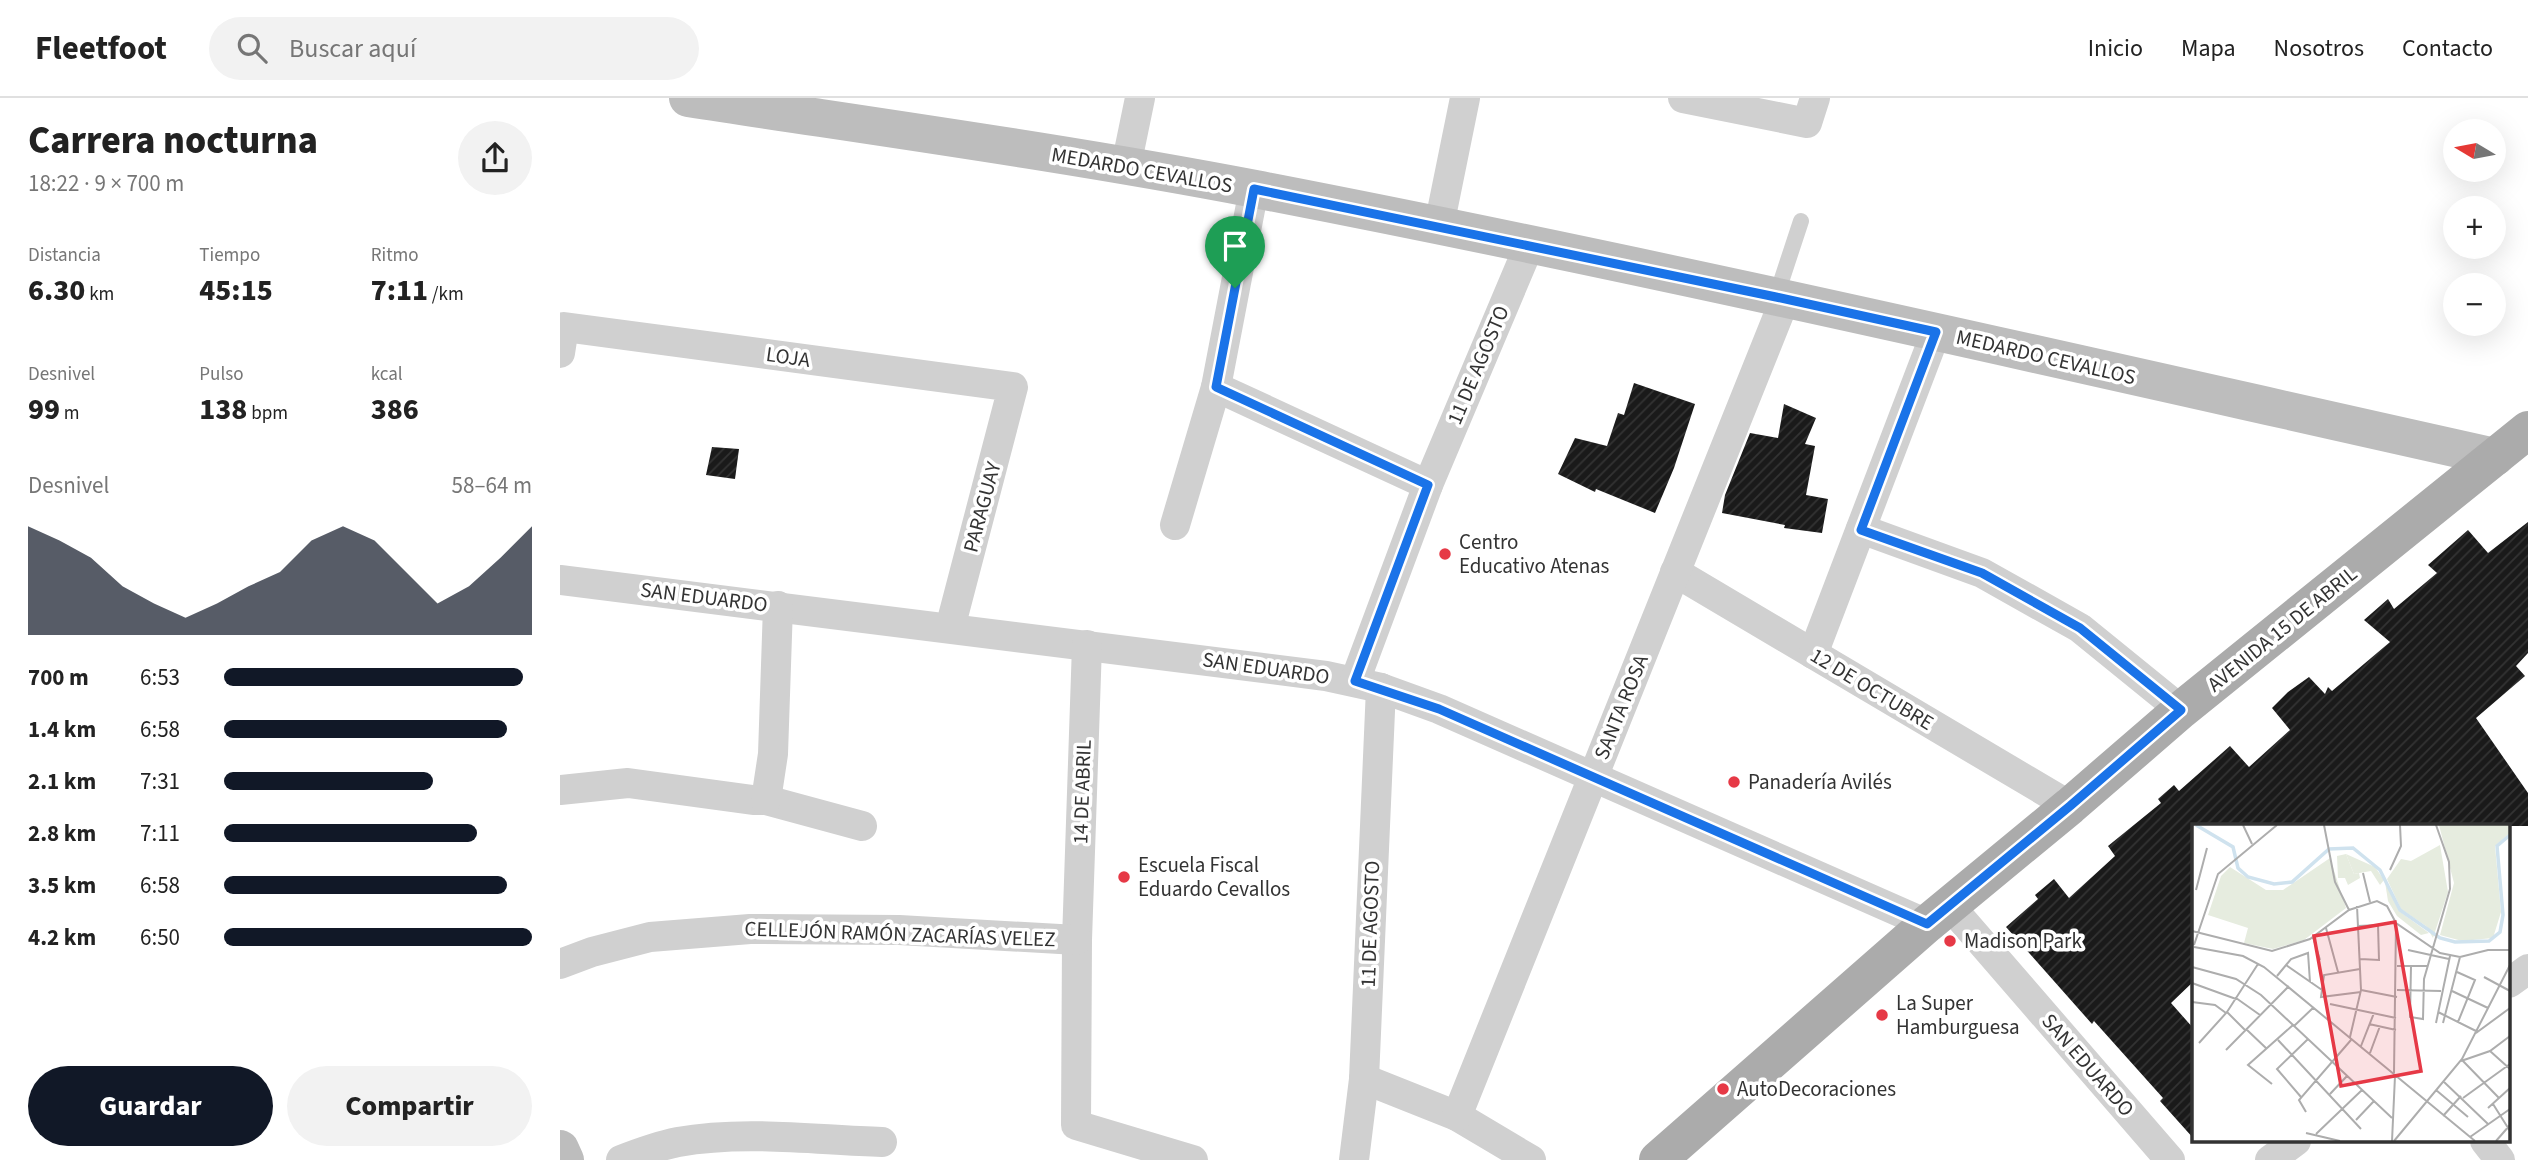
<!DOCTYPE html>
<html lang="es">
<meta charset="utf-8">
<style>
:root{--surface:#fff;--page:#f2f2f2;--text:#222;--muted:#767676;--line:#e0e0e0;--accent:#111827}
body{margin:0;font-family:"Source Sans 3",sans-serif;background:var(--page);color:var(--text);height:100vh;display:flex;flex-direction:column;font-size:26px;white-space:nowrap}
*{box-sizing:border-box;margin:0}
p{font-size:23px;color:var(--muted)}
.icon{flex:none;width:38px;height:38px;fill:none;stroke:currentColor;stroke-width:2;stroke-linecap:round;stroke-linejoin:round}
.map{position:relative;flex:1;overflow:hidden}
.drawer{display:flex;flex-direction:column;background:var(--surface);width:560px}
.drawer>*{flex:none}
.needle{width:46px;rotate:280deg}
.fabs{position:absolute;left:1883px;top:21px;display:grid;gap:14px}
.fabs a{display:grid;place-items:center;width:63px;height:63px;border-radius:50%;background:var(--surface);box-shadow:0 7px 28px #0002;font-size:35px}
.pin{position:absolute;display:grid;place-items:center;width:60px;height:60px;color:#fff;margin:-72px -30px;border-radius:50% 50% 50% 0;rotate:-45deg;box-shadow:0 0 7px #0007}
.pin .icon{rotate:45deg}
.round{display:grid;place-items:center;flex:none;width:74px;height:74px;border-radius:37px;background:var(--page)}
.summary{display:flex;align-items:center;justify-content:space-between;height:119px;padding:0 28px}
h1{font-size:38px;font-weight:800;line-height:52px}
.stats{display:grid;grid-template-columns:repeat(3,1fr);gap:10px;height:119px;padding:7px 28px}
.stats div{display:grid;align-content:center}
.stats b{font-size:30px;font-weight:800}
.stats small{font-size:19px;font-weight:400}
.stats p{font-size:19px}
.chart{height:196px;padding:14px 28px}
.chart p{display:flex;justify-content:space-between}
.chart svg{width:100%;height:126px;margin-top:7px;fill:var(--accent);opacity:.7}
.action{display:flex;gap:14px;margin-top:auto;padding:14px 28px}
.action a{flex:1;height:80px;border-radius:42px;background:var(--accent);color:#fff;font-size:28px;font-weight:800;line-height:80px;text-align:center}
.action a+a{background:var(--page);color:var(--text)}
ul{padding:0 28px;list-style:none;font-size:23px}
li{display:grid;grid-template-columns:112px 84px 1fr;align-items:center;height:52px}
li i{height:18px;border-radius:9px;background:var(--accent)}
header{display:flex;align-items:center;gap:42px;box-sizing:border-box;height:98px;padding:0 35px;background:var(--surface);border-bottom:2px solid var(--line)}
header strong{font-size:33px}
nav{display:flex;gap:38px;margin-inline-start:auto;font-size:24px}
.search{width:490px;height:63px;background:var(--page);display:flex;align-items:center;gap:18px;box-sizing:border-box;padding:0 24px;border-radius:38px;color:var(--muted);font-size:26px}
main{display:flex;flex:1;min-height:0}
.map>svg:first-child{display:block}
.building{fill:url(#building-hatch)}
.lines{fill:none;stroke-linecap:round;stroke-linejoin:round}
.lane{stroke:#d0d0d0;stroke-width:16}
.street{stroke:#d0d0d0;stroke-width:30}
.secondary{stroke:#bdbdbd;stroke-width:38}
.primary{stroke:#ababab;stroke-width:38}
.route-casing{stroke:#fff;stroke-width:14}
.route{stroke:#1a73e8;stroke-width:9}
.poi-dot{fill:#e63946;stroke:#fff;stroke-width:2.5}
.labels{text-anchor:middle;stroke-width:7;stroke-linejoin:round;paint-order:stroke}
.street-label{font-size:21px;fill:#333;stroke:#fff}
.poi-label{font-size:21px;fill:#333;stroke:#fff;text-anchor:start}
.inset-river{fill:none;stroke:#cfe2ee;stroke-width:3.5}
.inset-road{fill:none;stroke:#adadad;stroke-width:2}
.view{fill:#e63946;fill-opacity:0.15;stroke:#e63946;stroke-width:3.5}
.inset-edge{fill:none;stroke:#333;stroke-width:3.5}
</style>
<header>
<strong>Fleetfoot</strong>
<div class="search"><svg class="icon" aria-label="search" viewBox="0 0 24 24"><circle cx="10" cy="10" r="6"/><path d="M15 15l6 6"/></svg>Buscar aquí</div>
<nav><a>Inicio</a><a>Mapa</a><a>Nosotros</a><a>Contacto</a></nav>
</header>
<main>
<section class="drawer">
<div class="summary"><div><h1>Carrera nocturna</h1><p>18:22 · 9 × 700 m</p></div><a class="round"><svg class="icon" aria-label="share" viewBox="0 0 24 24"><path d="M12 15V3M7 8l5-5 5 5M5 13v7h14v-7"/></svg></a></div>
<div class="stats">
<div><p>Distancia</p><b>6.30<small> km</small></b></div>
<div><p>Tiempo</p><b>45:15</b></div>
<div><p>Ritmo</p><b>7:11<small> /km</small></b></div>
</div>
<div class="stats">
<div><p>Desnivel</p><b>99<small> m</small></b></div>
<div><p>Pulso</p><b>138<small> bpm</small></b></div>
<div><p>kcal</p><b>386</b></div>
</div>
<div class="chart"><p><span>Desnivel</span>58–64 m</p>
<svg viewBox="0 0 160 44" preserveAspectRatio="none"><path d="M0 44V6L10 11L20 17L30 27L40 33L50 38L60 33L70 27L80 22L90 11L100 6L110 11L120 22L130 33L140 27L150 17L160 6V44z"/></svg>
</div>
<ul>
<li><b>700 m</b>6:53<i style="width:97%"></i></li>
<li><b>1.4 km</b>6:58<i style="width:92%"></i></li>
<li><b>2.1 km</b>7:31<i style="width:68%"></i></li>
<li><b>2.8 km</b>7:11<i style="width:82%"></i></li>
<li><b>3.5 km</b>6:58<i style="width:92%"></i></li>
<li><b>4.2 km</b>6:50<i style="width:100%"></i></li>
</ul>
<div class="action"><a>Guardar</a><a>Compartir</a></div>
</section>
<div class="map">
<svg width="1968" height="1062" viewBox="0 0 1968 1062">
<defs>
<pattern id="building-hatch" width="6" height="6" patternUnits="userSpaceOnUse" patternTransform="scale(1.75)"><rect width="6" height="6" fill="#1a1a1a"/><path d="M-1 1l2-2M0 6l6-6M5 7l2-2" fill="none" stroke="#333"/></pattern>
</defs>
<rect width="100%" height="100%" fill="#fff"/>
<g class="building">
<polygon points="1074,285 1135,306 1114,370 1095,415 1036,391 1035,394 998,376 1015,340 1047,348 1058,315 1064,317"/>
<polygon points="1224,306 1256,320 1245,346 1255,348 1246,397 1268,401 1262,435 1224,430 1225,427 1162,415 1165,397 1190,335 1218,340"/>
<polygon points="152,349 179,351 175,381 146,377"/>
<polygon points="1968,424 1968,555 1956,568 1965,578 1916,620 1968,695 1968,728 1634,728 1634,883 1611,905 1634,931 1634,1041 1600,1003 1603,1000 1534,923 1532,926 1446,829 1478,801 1475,797 1494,781 1509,800 1555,758 1548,748 1601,705 1598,701 1614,687 1619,693 1670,648 1689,669 1730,632 1712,610 1728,594 1749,579 1765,596 1768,589 1772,593 1830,544 1804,522 1828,501 1834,511 1877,475 1868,467 1908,432 1928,455"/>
</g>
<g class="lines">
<polyline class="lane" points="1216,199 1241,123"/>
<g class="street">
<polyline points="1123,0 1247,25 1255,0"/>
<polyline points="566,68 580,0"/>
<polyline points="879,128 905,0"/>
<polyline points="0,255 4,229 453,289 390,530"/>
<polyline points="656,289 868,387"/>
<polyline points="615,427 656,289 694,91"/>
<polyline points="1301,431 1422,475 1520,530 1621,612"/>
<polyline points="1115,474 1510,708"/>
<polyline points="0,482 766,578 821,590 879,611 1367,826"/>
<polyline points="527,547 517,842 516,1027 633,1062"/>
<polyline points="1253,556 1376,234"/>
<polyline points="795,583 868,387 969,148"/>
<polyline points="0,692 68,685 193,702 206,702 302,728"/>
<polyline points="206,702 213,656 218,508"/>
<polyline points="1390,808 1610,1062"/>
<polyline points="0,866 32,854 90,839 190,831 339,832 517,842"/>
<polyline points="1949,885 1968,871"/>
<polyline points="804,981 897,1018 971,1062"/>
<polyline points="897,1018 1225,201"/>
<polyline points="1925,1043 1940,1062"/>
<path d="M61,1062C79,1055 98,1048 118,1044C184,1032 255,1042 322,1044"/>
<polyline points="794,1062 804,981 821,590"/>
<polyline points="1710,1062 1736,1043"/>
</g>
<g class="secondary">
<path d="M128,0C317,29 507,55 695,91C1110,171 1522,267 1935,359"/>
<polyline points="0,1051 5,1062"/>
</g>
<polyline class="primary" points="1098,1062 1367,826 1510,708 1621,612 1968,332"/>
</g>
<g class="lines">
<g class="route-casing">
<polygon id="route" points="694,91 1216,199 1376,234 1301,432 1422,475 1520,530 1621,612 1510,708 1367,826 879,611 795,583 868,387 656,289"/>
</g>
<use href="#route" class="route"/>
</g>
<g class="poi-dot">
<circle cx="885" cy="456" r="7"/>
<circle cx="1174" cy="684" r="7"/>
<circle cx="564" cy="779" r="7"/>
<circle cx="1390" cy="843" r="7"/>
<circle cx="1322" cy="917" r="7"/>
<circle cx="1163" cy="991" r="7"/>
</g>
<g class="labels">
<g class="street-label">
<text transform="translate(582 72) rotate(10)" y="7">MEDARDO CEVALLOS</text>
<text transform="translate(228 259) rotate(8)" y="7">LOJA</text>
<text transform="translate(1486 259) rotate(13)" y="7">MEDARDO CEVALLOS</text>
<text transform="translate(918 267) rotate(-67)" y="7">11 DE AGOSTO</text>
<text transform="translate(422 409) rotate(-75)" y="7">PARAGUAY</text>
<text transform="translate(144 499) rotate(7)" y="7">SAN EDUARDO</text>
<text transform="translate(1722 531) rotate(-39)" y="7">AVENIDA 15 DE ABRIL</text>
<text transform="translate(706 570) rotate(8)" y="7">SAN EDUARDO</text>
<text transform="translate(1312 591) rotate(31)" y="7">12 DE OCTUBRE</text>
<text transform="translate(1061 609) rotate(-68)" y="7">SANTA ROSA</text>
<text transform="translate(522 694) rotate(-88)" y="7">14 DE ABRIL</text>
<text transform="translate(810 826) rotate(-88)" y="7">11 DE AGOSTO</text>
<text transform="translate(340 836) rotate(2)" y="7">CELLEJÓN RAMÓN ZACARÍAS VELEZ</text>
<text transform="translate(1528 967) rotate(49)" y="7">SAN EDUARDO</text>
</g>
<g class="poi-label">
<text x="899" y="451">Centro<tspan x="899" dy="24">Educativo Atenas</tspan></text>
<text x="1188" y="691">Panadería Avilés</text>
<text x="578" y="774">Escuela Fiscal<tspan x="578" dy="24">Eduardo Cevallos</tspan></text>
<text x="1404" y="850">Madison Park</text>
<text x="1336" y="912">La Super<tspan x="1336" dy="24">Hamburguesa</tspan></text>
<text x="1177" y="998">AutoDecoraciones</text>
</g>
</g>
<g transform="translate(1632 726)">
<rect width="318" height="318" fill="#fff"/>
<path d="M247,1H318V9L303,22L309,88L301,114L270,117L248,111L262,59ZM154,30L162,50L167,49L168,54L156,61L153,54H146L145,32ZM138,34L154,84L112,116L81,125L52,119L56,104L16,91L29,52L38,43L74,66H91ZM193,58L207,87L237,109L229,111L205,92L196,77Z" fill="#e6ecdf"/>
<path d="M248,21L256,68L241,114L234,102L209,85L195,55L209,35L219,37ZM154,30L183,43L192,56L188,61L179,47L162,50Z" fill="#e6ecdf"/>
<path class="inset-river" d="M4,1L41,23L46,44L56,53L82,60L100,58L137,25L161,24L188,46L208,86L248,114L263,118L297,117L308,108L311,91L305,22L318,11"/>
<path class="inset-road" d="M51,1L60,20M132,1L143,58L157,86M198,46L209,22L208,1M171,49L178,78M4,66L15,24M166,102L186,101L187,136L168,135M134,104L146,148M0,107L80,127L118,115L157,86L185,77L195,82L204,99L248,129L268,133L296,126H318M121,113L128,136M2,121L26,50L85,1M2,123L51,132L72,143L283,317M216,126L257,135M94,141L130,166M205,142H236M219,142L218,193L231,195L232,155L258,65L257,38L244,1M0,143L44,155L69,171L200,294M168,145L132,151L129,173L169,168M265,148L283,156L266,198M85,152L99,135L116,129L118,158M292,153L318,167M0,159L44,175M169,166L205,173M205,166L249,167M260,167L296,184M44,174L68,191M0,178L23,181L34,189M138,180L204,194M35,188L53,206M246,188L284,207M244,199L258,132M251,199L268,133M177,200L204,206M102,202L122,183M54,205L75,225M284,209L318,184M158,213L169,166L165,82M86,216L169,305M7,219L35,188L66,140M169,222L182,189M34,226L97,162M298,227L318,245M178,229L188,202M270,236L307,274M269,237L298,227L318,212M202,249L204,99M251,257L296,300M80,260L56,241L101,201M244,266L276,293M138,270L155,252M109,273L85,245L116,215M271,274L318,240M301,280L318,307M296,284L318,264M114,288L107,276L159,216M251,292L269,272M164,296L182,277M114,309L148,317M124,310L170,266M278,313L318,285M200,317L203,252M202,317L270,235L318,141M304,317L318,301"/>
<path class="view" d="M203,98L229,247L149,262L122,112Z"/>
<rect width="318" height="318" class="inset-edge"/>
</g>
</svg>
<div class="fabs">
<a><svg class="needle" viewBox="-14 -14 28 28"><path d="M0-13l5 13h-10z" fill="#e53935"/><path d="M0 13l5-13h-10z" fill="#767676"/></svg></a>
<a>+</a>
<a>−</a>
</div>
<div class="pin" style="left:675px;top:190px;background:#1e9e55"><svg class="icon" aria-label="arrive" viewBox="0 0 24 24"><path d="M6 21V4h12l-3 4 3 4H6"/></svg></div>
</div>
</main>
